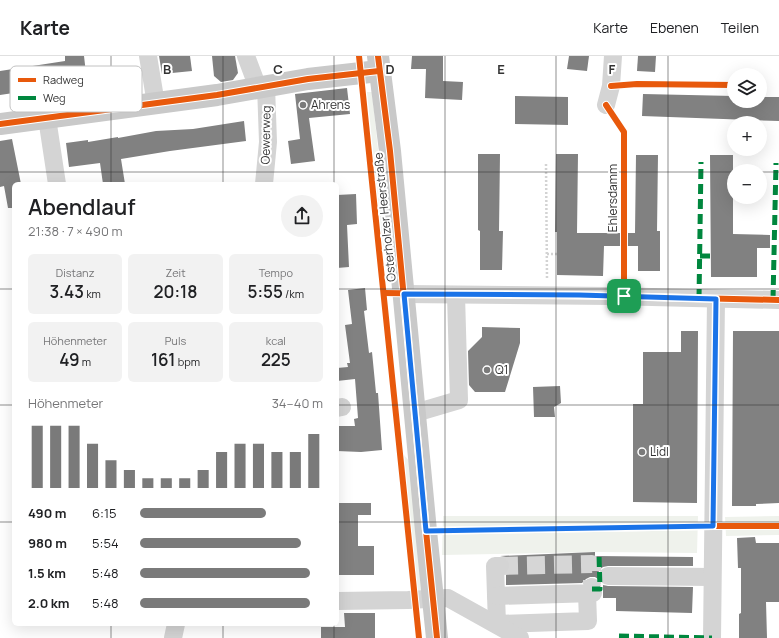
<!DOCTYPE html>
<html lang="de">
<meta charset="utf-8">
<style>
:root{--surface:#fff;--page:#f2f2f2;--text:#202124;--muted:#757577;--line:#e0e0e0;--accent:#7a7a7a}
body{margin:0;font-family:Manrope,sans-serif;background:var(--page);color:var(--text);height:100vh;display:flex;flex-direction:column;font-size:15px;white-space:nowrap}
*{box-sizing:border-box;margin:0}
p{font-size:13px;color:var(--muted)}
.icon{flex:none;width:22px;height:22px;fill:none;stroke:currentColor;stroke-width:2;stroke-linecap:round;stroke-linejoin:round}
.map{position:relative;flex:1;overflow:hidden}
.sheet{position:absolute;left:12px;top:126px;width:327px;height:444px;display:flex;flex-direction:column;background:var(--surface);border-radius:6px;box-shadow:0 4px 16px #0002}
.sheet>*{flex:none}
.controls{position:absolute;left:727px;top:12px;display:grid;gap:8px}
.controls a{display:grid;place-items:center;width:40px;height:40px;border-radius:50%;background:var(--surface);box-shadow:0 4px 16px #0002;font-size:20px}
.pin{position:absolute;display:grid;place-items:center;width:34px;height:34px;color:#fff;margin:-17px;border-radius:8px;box-shadow:0 2px 6px #0006}
.round{display:grid;place-items:center;flex:none;width:42px;height:42px;border-radius:21px;background:var(--page)}
.head{display:flex;align-items:center;justify-content:space-between;height:68px;padding:0 16px}
h1{font-size:22px;font-weight:600;line-height:30px}
.metrics{display:grid;grid-template-columns:repeat(3,1fr);gap:6px;height:68px;padding:4px 16px}
.metrics div{display:grid;align-content:center;border-radius:6px;background:var(--page);text-align:center}
.metrics b{font-size:17px;font-weight:600}
.metrics small{font-size:11px;font-weight:400}
.metrics p{font-size:11px}
.chart{height:112px;padding:8px 16px}
.chart p{display:flex;justify-content:space-between}
.chart svg{width:100%;height:72px;margin-top:4px;stroke:var(--accent);stroke-width:6}
ul{padding:0 16px;list-style:none;font-size:13px}
li{display:grid;grid-template-columns:64px 48px 1fr;align-items:center;height:30px}
li i{height:10px;border-radius:5px;background:var(--accent)}
header{display:flex;align-items:center;gap:24px;box-sizing:border-box;height:56px;padding:0 20px;background:var(--surface);border-bottom:1px solid var(--line)}
header strong{font-size:19px}
nav{display:flex;gap:22px;margin-inline-start:auto;font-size:14px}
.map>svg:first-child{display:block}
.green{fill:#eff2ec}
.building{fill:#818181}
.lines{fill:none;stroke-linecap:round;stroke-linejoin:round}
.minor-tunnel{stroke:#d6d6d6;stroke-width:18;stroke-dasharray:18 9;stroke-linecap:butt}
.path{stroke:#d3d3d3;stroke-width:2.5;stroke-dasharray:2 2;stroke-linecap:butt}
.minor{stroke:#d4d4d4;stroke-width:18}
.major{stroke:#c9c9c9;stroke-width:22}
.quiet{stroke:#00873e;stroke-width:5;stroke-dasharray:10 5;stroke-linecap:butt}
.cycleway-casing{stroke:#fff;stroke-width:8}
.cycleway{stroke:#e8590c;stroke-width:6}
.route-casing{stroke:#fff;stroke-width:8}
.route{stroke:#1a73e8;stroke-width:5}
.grid{fill:none;stroke:#333;stroke-width:1;stroke-opacity:0.55}
.poi-dot{fill:#7a7a7a;stroke:#fff;stroke-width:1.5}
.labels{text-anchor:middle;stroke-width:4;stroke-linejoin:round;paint-order:stroke}
.poi-label{font-size:12px;fill:#333;stroke:#fff;text-anchor:start}
.street-label{font-size:12px;fill:#333;stroke:#fff}
.key{fill:#fff;stroke:#c2c2c2;stroke-width:1}
.key-label{font-size:11px;fill:#333}
.grid-label{font-size:13px;text-anchor:middle;font-weight:bold;fill:#333;stroke:#fff;stroke-width:4;stroke-linejoin:round;paint-order:stroke}
</style>
<header>
<strong>Karte</strong>
<nav><a>Karte</a><a>Ebenen</a><a>Teilen</a></nav>
</header>
<div class="map">
<svg width="779" height="582" viewBox="0 0 779 582">
<rect width="100%" height="100%" fill="#fff"/>
<g class="green">
<polygon points="367,36 372,36 389,198 383,190"/>
<polygon points="404,399 410,406 423,538 418,540"/>
<polygon points="443,460 698,460 697,497 600,496 442,499"/>
<polygon points="779,460 779,479 726,480 725,461"/>
</g>
<g class="building">
<polygon points="65,0 84,0 87,26 0,39 0,15 65,5"/>
<polygon points="159,0 190,0 192,15 162,18"/>
<polygon points="212,0 235,0 238,17 233,24 221,26 214,20"/>
<polygon points="412,0 443,0 443,25 463,26 462,44 425,42 426,13 411,13"/>
<polygon points="569,0 589,0 587,15 567,13"/>
<polygon points="638,0 656,0 655,16 637,15"/>
<polygon points="347,32 350,58 309,62 315,105 291,108 288,85 300,83 295,38"/>
<polygon points="643,38 734,40 734,45 760,45 760,41 779,41 779,65 642,60"/>
<polygon points="515,40 568,41 568,69 515,68"/>
<polygon points="244,65 246,85 170,95 121,103 125,128 103,128 100,107 69,111 66,87 88,84 88,86 118,81 118,82 156,75 193,73"/>
<polygon points="12,83 21,128 14,128 14,152 8,152 4,130 0,131 0,85"/>
<polygon points="478,98 500,98 499,175 503,175 502,214 480,214 480,175 478,174"/>
<polygon points="556,98 578,98 577,177 635,177 636,99 658,99 657,175 660,175 660,215 638,215 638,190 604,190 603,220 557,219 557,176 555,176"/>
<polygon points="710,99 733,99 733,178 770,179 770,192 757,192 757,221 711,221"/>
<polygon points="356,138 357,168 347,169 349,211 337,212 337,139"/>
<polygon points="365,232 367,254 364,255 369,297 372,296 376,337 378,337 382,394 361,396 337,395 337,370 355,370 354,363 358,362 355,323 337,325 337,312 348,311 347,307 350,307 345,269 352,268 348,234"/>
<polygon points="482,271 520,272 520,287 505,336 475,336 469,329 468,295 482,281"/>
<polygon points="681,275 698,275 697,447 633,446 633,348 643,348 643,296 681,296"/>
<polygon points="733,275 779,275 779,447 756,448 756,450 732,450"/>
<polygon points="560,330 561,347 554,351 555,361 534,361 533,331"/>
<polygon points="337,447 371,447 371,459 358,459 358,490 374,490 374,519 337,519"/>
<polygon points="755,481 756,487 779,487 779,546 766,546 767,582 739,582 739,558 741,557 741,512 738,512 737,482"/>
<polygon points="595,496 595,500 693,501 693,510 608,510 603,511 599,514 598,520 598,523 595,521 590,521 586,523 582,527 506,529 506,519 509,515 510,510 509,505 506,501 500,500"/>
<polygon points="603,529 608,530 693,531 692,557 616,555 616,542 603,542"/>
<polygon points="344,557 375,557 375,582 321,582 321,571 345,571"/>
</g>
<g class="lines">
<polyline class="minor-tunnel" points="500,510 592,508 592,528"/>
<g class="path">
<polyline points="546,108 547,223"/>
<polyline points="547,198 559,198"/>
</g>
<g class="minor">
<polyline points="148,0 156,48"/>
<polyline points="246,0 258,32"/>
<polyline points="606,49 611,30 613,0"/>
<polyline points="47,62 57,128"/>
<polyline points="264,128 268,86 266,30"/>
<polyline points="404,238 611,240 779,244"/>
<polyline points="337,352 342,351"/>
<polyline points="415,357 459,344 456,239"/>
<polyline points="500,510 495,510 497,568 588,565 587,537"/>
<polyline points="608,520 712,521"/>
<polyline points="496,540 593,537 592,531"/>
<polyline points="337,545 408,544 448,542 520,582"/>
<polyline points="173,582 176,568"/>
<polyline points="712,582 716,243"/>
</g>
<g class="major">
<polyline points="378,0 390,95 426,475 437,582"/>
<polyline points="0,68 217,39 308,23 379,15"/>
</g>
<g class="quiet">
<polyline points="700,200 714,200"/>
<polyline points="699,243 701,106"/>
<polyline points="773,244 776,107"/>
<polyline points="592,533 600,533 599,499"/>
<polyline points="619,580 712,582"/>
</g>
<g class="cycleway-casing">
<g id="cycleway">
<polyline points="359,0 419,582"/>
<polyline points="378,0 390,95 426,475 437,582"/>
<polyline points="611,30 637,28 734,29"/>
<polyline points="606,49 624,76 624,240"/>
<polyline points="0,68 217,39 308,23 379,15"/>
<polyline points="384,237 611,240 779,244"/>
<polyline points="426,475 713,470 779,470"/>
</g>
</g>
<use href="#cycleway" class="cycleway"/>
</g>
<g class="lines">
<g class="route-casing">
<polygon id="route" points="404,238 579,239 716,243 713,470 426,475"/>
</g>
<use href="#route" class="route"/>
</g>
<path class="grid" d="M111,0V128M223,0V128M334,0V128M445,0V582M556,0V582M668,0V582M0,116H734M760,116H779M0,233H14M337,233H779M0,349H14M337,349H779M0,466H14M337,466H779M111,568V582M223,568V582M334,568V582"/>
<g class="poi-dot">
<circle cx="303" cy="49" r="4"/>
<circle cx="487" cy="314" r="4"/>
<circle cx="642" cy="396" r="4"/>
</g>
<g class="labels">
<g class="poi-label">
<text x="311" y="53">Ahrens</text>
<text x="495" y="318">Q1</text>
<text x="650" y="400">Lidl</text>
</g>
<g class="street-label">
<text transform="translate(266 79) rotate(-89)" y="4">Oewerweg</text>
<text transform="translate(613 142) rotate(-90)" y="4">Ehlersdamm</text>
<text transform="translate(385 161) rotate(-96)" y="4">Osterholzer Heerstraße</text>
</g>
</g>
<rect x="10" y="10" width="132" height="46" rx="6" class="key"/>
<rect x="18" y="22" width="18" height="4" fill="#e8590c"/>
<rect x="18" y="40" width="18" height="4" fill="#00873e"/>
<g class="key-label">
<text x="43" y="28">Radweg</text>
<text x="43" y="46">Weg</text>
</g>
<g class="grid-label">
<text x="167" y="18">B</text>
<text x="278" y="18">C</text>
<text x="390" y="18">D</text>
<text x="501" y="18">E</text>
<text x="612" y="18">F</text>
</g>
</svg>
<div class="controls">
<a><svg class="icon" aria-label="layers" viewBox="0 0 24 24"><path d="M12 4l9 5-9 5-9-5zM3 14l9 5 9-5"/></svg></a>
<a>+</a>
<a>−</a>
</div>
<div class="pin" style="left:624px;top:240px;background:#1e9e55"><svg class="icon" aria-label="arrive" viewBox="0 0 24 24"><path d="M6 21V4h12l-3 4 3 4H6"/></svg></div>
<section class="sheet">
<div class="head"><div><h1>Abendlauf</h1><p>21:38 · 7 × 490 m</p></div><a class="round"><svg class="icon" aria-label="share" viewBox="0 0 24 24"><path d="M12 15V3M7 8l5-5 5 5M5 13v7h14v-7"/></svg></a></div>
<div class="metrics">
<div><p>Distanz</p><b>3.43<small> km</small></b></div>
<div><p>Zeit</p><b>20:18</b></div>
<div><p>Tempo</p><b>5:55<small> /km</small></b></div>
</div>
<div class="metrics">
<div><p>Höhenmeter</p><b>49<small> m</small></b></div>
<div><p>Puls</p><b>161<small> bpm</small></b></div>
<div><p>kcal</p><b>225</b></div>
</div>
<div class="chart"><p><span>Höhenmeter</span>34–40 m</p>
<svg viewBox="0 0 160 44" preserveAspectRatio="none"><path d="M5 44V6M15 44V6M25 44V6M35 44V17M45 44V27M55 44V33M65 44V38M75 44V38M85 44V38M95 44V33M105 44V22M115 44V17M125 44V17M135 44V22M145 44V22M155 44V11"/></svg>
</div>
<ul>
<li><b>490 m</b>6:15<i style="width:69%"></i></li>
<li><b>980 m</b>5:54<i style="width:88%"></i></li>
<li><b>1.5 km</b>5:48<i style="width:93%"></i></li>
<li><b>2.0 km</b>5:48<i style="width:93%"></i></li>
</ul>
</section>
</div>
